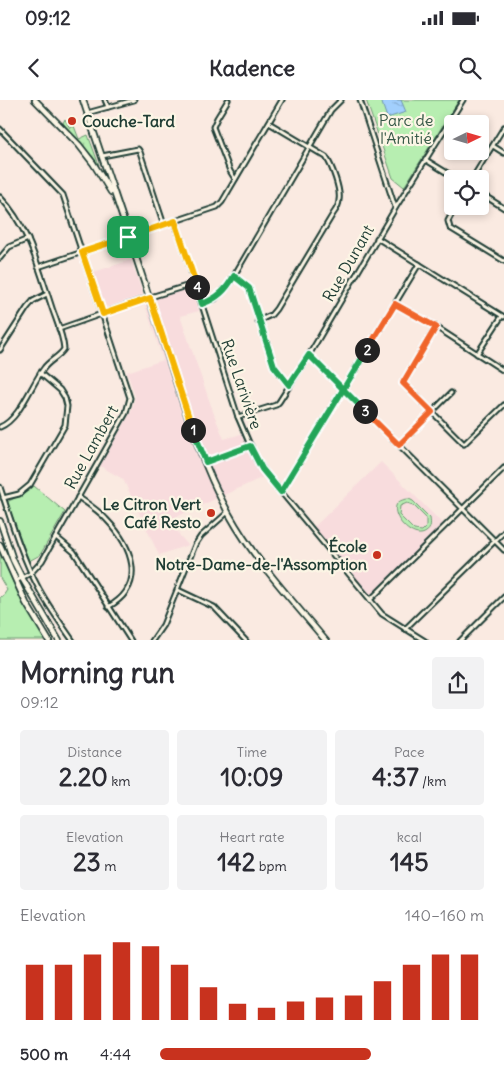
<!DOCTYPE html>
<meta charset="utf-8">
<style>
:root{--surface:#fff;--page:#f2f2f3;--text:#2b2b33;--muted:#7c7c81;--accent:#c8321e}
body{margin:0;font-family:Delius,sans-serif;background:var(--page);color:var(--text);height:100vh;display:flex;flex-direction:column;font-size:19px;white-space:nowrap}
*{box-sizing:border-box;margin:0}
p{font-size:16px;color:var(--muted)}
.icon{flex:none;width:28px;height:28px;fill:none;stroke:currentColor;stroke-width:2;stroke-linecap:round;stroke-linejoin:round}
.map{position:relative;height:540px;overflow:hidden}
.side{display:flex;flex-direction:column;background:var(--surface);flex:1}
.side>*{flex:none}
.needle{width:32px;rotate:85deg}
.fabs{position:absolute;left:444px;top:15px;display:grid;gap:10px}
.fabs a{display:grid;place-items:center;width:45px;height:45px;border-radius:5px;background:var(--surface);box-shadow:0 2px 8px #0003;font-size:25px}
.pin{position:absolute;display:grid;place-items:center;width:42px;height:42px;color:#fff;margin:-21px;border-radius:10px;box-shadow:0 2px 8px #0006}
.km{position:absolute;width:25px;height:25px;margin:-12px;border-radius:50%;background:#222;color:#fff;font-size:14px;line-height:25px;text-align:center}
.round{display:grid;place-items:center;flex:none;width:52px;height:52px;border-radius:5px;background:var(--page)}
.headline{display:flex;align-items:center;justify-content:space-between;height:85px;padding:0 20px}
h1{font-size:28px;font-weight:700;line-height:38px}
.stats{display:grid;grid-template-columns:repeat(3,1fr);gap:8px;height:85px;padding:5px 20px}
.stats div{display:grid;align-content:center;border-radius:5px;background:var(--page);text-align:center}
.stats b{font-size:25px;font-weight:700}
.stats small{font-size:14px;font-weight:400}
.stats p{font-size:14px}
.chart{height:140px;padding:10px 20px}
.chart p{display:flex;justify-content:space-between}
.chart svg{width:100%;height:90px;margin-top:5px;stroke:var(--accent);stroke-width:6}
ul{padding:0 20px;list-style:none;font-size:16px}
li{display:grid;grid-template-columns:80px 60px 1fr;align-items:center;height:38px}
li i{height:12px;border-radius:6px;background:var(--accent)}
.status{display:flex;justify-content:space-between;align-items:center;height:35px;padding:0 25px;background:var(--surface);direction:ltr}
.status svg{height:14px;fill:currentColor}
header{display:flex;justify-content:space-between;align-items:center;height:65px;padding:0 20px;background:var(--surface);font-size:22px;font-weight:700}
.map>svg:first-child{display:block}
.built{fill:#f8dcdd}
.grass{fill:url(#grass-tufts);stroke:#6b9672}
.park{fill:#b7eeb1;stroke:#6b9672;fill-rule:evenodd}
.water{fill:url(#water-ripples);stroke:#6e95ad}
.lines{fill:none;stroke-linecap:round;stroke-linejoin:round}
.minor-casing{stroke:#1f3d34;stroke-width:7}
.tertiary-casing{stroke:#1f3d34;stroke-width:8}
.secondary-casing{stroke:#1f3d34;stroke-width:8}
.minor{stroke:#fcf5e5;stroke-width:3}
.tertiary{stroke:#fcf5e5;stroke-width:4.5}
.secondary{stroke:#fcf5e5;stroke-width:4.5}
.split-1-casing{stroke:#fff;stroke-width:10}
.split-2-casing{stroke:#fff;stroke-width:10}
.split-3-casing{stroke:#fff;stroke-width:10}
.split-4-casing{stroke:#fff;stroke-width:10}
.split-5-casing{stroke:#fff;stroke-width:10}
.split-1{stroke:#f5b400;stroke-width:6}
.split-2{stroke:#22a559;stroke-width:6}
.split-3{stroke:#f0652b;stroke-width:6}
.split-4{stroke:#22a559;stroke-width:6}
.split-5{stroke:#f5b400;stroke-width:6}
.poi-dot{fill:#c8321e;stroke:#fcf5e5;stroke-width:2}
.labels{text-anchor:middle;stroke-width:4.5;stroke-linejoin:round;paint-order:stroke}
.park-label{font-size:16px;fill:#365847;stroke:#fcf5e5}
.poi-label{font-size:16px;font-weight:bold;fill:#1f3d34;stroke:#fcf5e5;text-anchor:end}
.street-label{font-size:16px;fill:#1f3d34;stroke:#fcf5e5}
</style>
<div class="status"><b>09:12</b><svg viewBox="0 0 49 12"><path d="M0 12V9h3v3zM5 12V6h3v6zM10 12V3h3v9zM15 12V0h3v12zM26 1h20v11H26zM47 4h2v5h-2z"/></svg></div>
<header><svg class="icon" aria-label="back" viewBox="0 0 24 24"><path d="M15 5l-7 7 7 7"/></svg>Kadence<svg class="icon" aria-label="search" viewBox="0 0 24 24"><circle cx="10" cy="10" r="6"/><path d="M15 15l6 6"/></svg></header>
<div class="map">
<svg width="504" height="541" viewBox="0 0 504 541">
<defs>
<pattern id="grass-tufts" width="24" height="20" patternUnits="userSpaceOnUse" patternTransform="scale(1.25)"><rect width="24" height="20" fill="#b7eeb1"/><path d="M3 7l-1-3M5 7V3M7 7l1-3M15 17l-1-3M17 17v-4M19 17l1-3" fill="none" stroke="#9dcd99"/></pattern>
<pattern id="water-ripples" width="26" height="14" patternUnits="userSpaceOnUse" patternTransform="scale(1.25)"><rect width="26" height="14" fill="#a2cffd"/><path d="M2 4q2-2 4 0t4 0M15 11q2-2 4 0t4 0" fill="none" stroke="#83a9ce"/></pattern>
</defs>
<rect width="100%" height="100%" fill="#faeae1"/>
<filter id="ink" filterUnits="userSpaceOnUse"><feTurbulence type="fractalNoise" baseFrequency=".02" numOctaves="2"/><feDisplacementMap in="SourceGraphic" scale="10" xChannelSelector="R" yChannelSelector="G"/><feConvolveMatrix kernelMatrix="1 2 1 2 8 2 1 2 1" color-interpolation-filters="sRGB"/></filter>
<g filter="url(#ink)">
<g class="built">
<polygon points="131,160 143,195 191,181 199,211 180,216 215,317 224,339 241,334 257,368 263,377 172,419 180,436 188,445 159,455 123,379 100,366 132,310 135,296 127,272 163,260 145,205 109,217 94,172"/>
<polygon points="381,362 445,426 370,500 312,429"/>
</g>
<polygon class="grass" points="65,19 70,28 74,26 79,39 88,35 99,65 63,23"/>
<g class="park">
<polygon points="366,0 459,0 404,87 393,78"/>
<polygon points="34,386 65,412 40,455 29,461 7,402 30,390"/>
<path d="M409,399L413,401L430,418C431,424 431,429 426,432C410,444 377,400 409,399ZM407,403L413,405L426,418V427L422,431L414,430L399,415L400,406Z"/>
<path d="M0,451C13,483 27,512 46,540H0V497L3,496L7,490L0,478Z"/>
</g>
<polygon class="water" points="381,0 401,0 406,12 387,18"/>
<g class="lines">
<g class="minor-casing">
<g id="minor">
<polyline points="105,0 108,7"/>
<polyline points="228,0 217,18 213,27 230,71 235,79"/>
<polyline points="360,0 395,107"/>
<polyline points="87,13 134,0"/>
<polyline points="0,29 63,95 130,298 126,313 42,461 31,473 16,481"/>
<polyline points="493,46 504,53"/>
<polyline points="102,56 138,49 140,52 164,125"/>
<polyline points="426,60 457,79"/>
<polyline points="472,79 504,27"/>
<polyline points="480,93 504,108"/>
<path d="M0,97C29,127 39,169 52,208C56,220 63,235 64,249C59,257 50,260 44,268C31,285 20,319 0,327"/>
<polyline points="456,106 448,121 450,128 504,161"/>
<polyline points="175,121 238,317 256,359 267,375 382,514 425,541"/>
<polyline points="377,138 504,217"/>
<polyline points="0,158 9,147 28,139"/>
<polyline points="38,167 217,107 222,102 282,0"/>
<polyline points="234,176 249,188 274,266 289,285"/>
<polyline points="202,203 215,199 228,186 331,10 341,0"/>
<polyline points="395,204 436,227 504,271"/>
<path d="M258,221L271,215L276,209L333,114C336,110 339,105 339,100C341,90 332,66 326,57L269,23"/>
<polyline points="436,227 403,283 464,344 504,305"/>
<polyline points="59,229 144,199 196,183"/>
<polyline points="0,250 27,208 33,201 47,194"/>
<polyline points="477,254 502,216"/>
<polyline points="309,255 504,450"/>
<polyline points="238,317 276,305 279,302 309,255 396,107 463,0"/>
<polyline points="399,345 451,293"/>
<polyline points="206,362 251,346"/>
<path d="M0,387C11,421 22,457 39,489C49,507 61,524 73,541"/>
<polyline points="281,392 419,164"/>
<path d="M78,397C88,404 98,410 106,419C132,446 148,485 108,507"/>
<polyline points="3,398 19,394 30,385 65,325 67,306 65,298 60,290 40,273"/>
<polyline points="56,437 74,452 131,541"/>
<polyline points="178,490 214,507 246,541"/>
<polyline points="370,500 504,368"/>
<polyline points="405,529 504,432"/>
<polyline points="152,541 163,525 195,445 201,436 228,412"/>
<polyline points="460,541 504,497"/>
</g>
</g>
<g class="tertiary-casing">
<g id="tertiary">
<polyline points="35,0 79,45 93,63 111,92"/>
<path d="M83,0C107,73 133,146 156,219C178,285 196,354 229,414C255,461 292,500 326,541"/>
</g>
</g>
<g class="secondary-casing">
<g id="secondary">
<polyline points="0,421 13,460 22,478 59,541"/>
<polyline points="0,445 26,503 49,541"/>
</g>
</g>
<use href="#minor" class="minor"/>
<use href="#tertiary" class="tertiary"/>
<use href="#secondary" class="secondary"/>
</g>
</g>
<g class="lines" filter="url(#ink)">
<g class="split-1-casing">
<polyline id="split-1" points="128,137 82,152 103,214 150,198 193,330"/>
</g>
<g class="split-2-casing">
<polyline id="split-2" points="193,330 206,362 250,346 262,369 281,392 367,250"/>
</g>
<g class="split-3-casing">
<polyline id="split-3" points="365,311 399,345 432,312 403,283 436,227 395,204 367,250"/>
</g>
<g class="split-4-casing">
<path id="split-4" d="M197,187L202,204C218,198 226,190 234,176L249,188L274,266L289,285L309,255L365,311"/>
</g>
<g class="split-5-casing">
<polyline id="split-5" points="128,137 175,121 197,187"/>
</g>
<use href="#split-1" class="split-1"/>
<use href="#split-2" class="split-2"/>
<use href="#split-3" class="split-3"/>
<use href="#split-4" class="split-4"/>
<use href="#split-5" class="split-5"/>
</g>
<g class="poi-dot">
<circle cx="72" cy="21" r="5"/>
<circle cx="211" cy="413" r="5"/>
<circle cx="377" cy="455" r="5"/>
</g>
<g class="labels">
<g class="park-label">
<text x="406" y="26">Parc de<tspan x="406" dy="18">l'Amitié</tspan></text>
</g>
<g class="poi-label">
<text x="82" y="27" text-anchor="start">Couche-Tard</text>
<text x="201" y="410">Le Citron Vert<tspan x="201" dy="18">Café Resto</tspan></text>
<text x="367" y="452">École<tspan x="367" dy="18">Notre-Dame-de-l'Assomption</tspan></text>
</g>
<g class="street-label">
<text transform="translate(348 163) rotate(-60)" y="6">Rue Dunant</text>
<text transform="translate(242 284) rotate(71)" y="6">Rue Larivière</text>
<text transform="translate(91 347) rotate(-61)" y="6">Rue Lambert</text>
</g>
</g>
</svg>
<div class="fabs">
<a><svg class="needle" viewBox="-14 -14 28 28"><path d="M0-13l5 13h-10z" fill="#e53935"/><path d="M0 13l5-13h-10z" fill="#7c7c81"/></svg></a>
<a><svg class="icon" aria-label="locate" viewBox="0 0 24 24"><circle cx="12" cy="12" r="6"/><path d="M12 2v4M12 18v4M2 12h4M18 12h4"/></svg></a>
</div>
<div class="pin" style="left:128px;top:137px;background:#1e9e55"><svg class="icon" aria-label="arrive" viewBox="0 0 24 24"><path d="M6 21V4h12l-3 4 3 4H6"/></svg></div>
<b class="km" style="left:193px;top:330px">1</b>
<b class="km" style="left:367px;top:250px">2</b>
<b class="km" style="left:365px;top:311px">3</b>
<b class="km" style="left:197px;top:187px">4</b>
</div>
<section class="side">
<div class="headline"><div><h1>Morning run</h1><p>09:12</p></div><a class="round"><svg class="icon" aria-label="share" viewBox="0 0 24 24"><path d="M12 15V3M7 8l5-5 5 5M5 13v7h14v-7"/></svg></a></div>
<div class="stats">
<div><p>Distance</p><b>2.20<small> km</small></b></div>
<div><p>Time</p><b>10:09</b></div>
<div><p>Pace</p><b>4:37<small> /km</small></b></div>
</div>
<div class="stats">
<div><p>Elevation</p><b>23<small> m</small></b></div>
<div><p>Heart rate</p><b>142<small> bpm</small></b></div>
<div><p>kcal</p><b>145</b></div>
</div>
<div class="chart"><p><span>Elevation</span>140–160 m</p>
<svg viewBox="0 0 160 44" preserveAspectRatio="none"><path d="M5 44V17M15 44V17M25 44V12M35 44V6M45 44V8M55 44V17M65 44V28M75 44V36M85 44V38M95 44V35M105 44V33M115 44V32M125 44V25M135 44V17M145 44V12M155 44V12"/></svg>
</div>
<ul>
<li><b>500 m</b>4:44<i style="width:65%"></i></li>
</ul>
</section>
